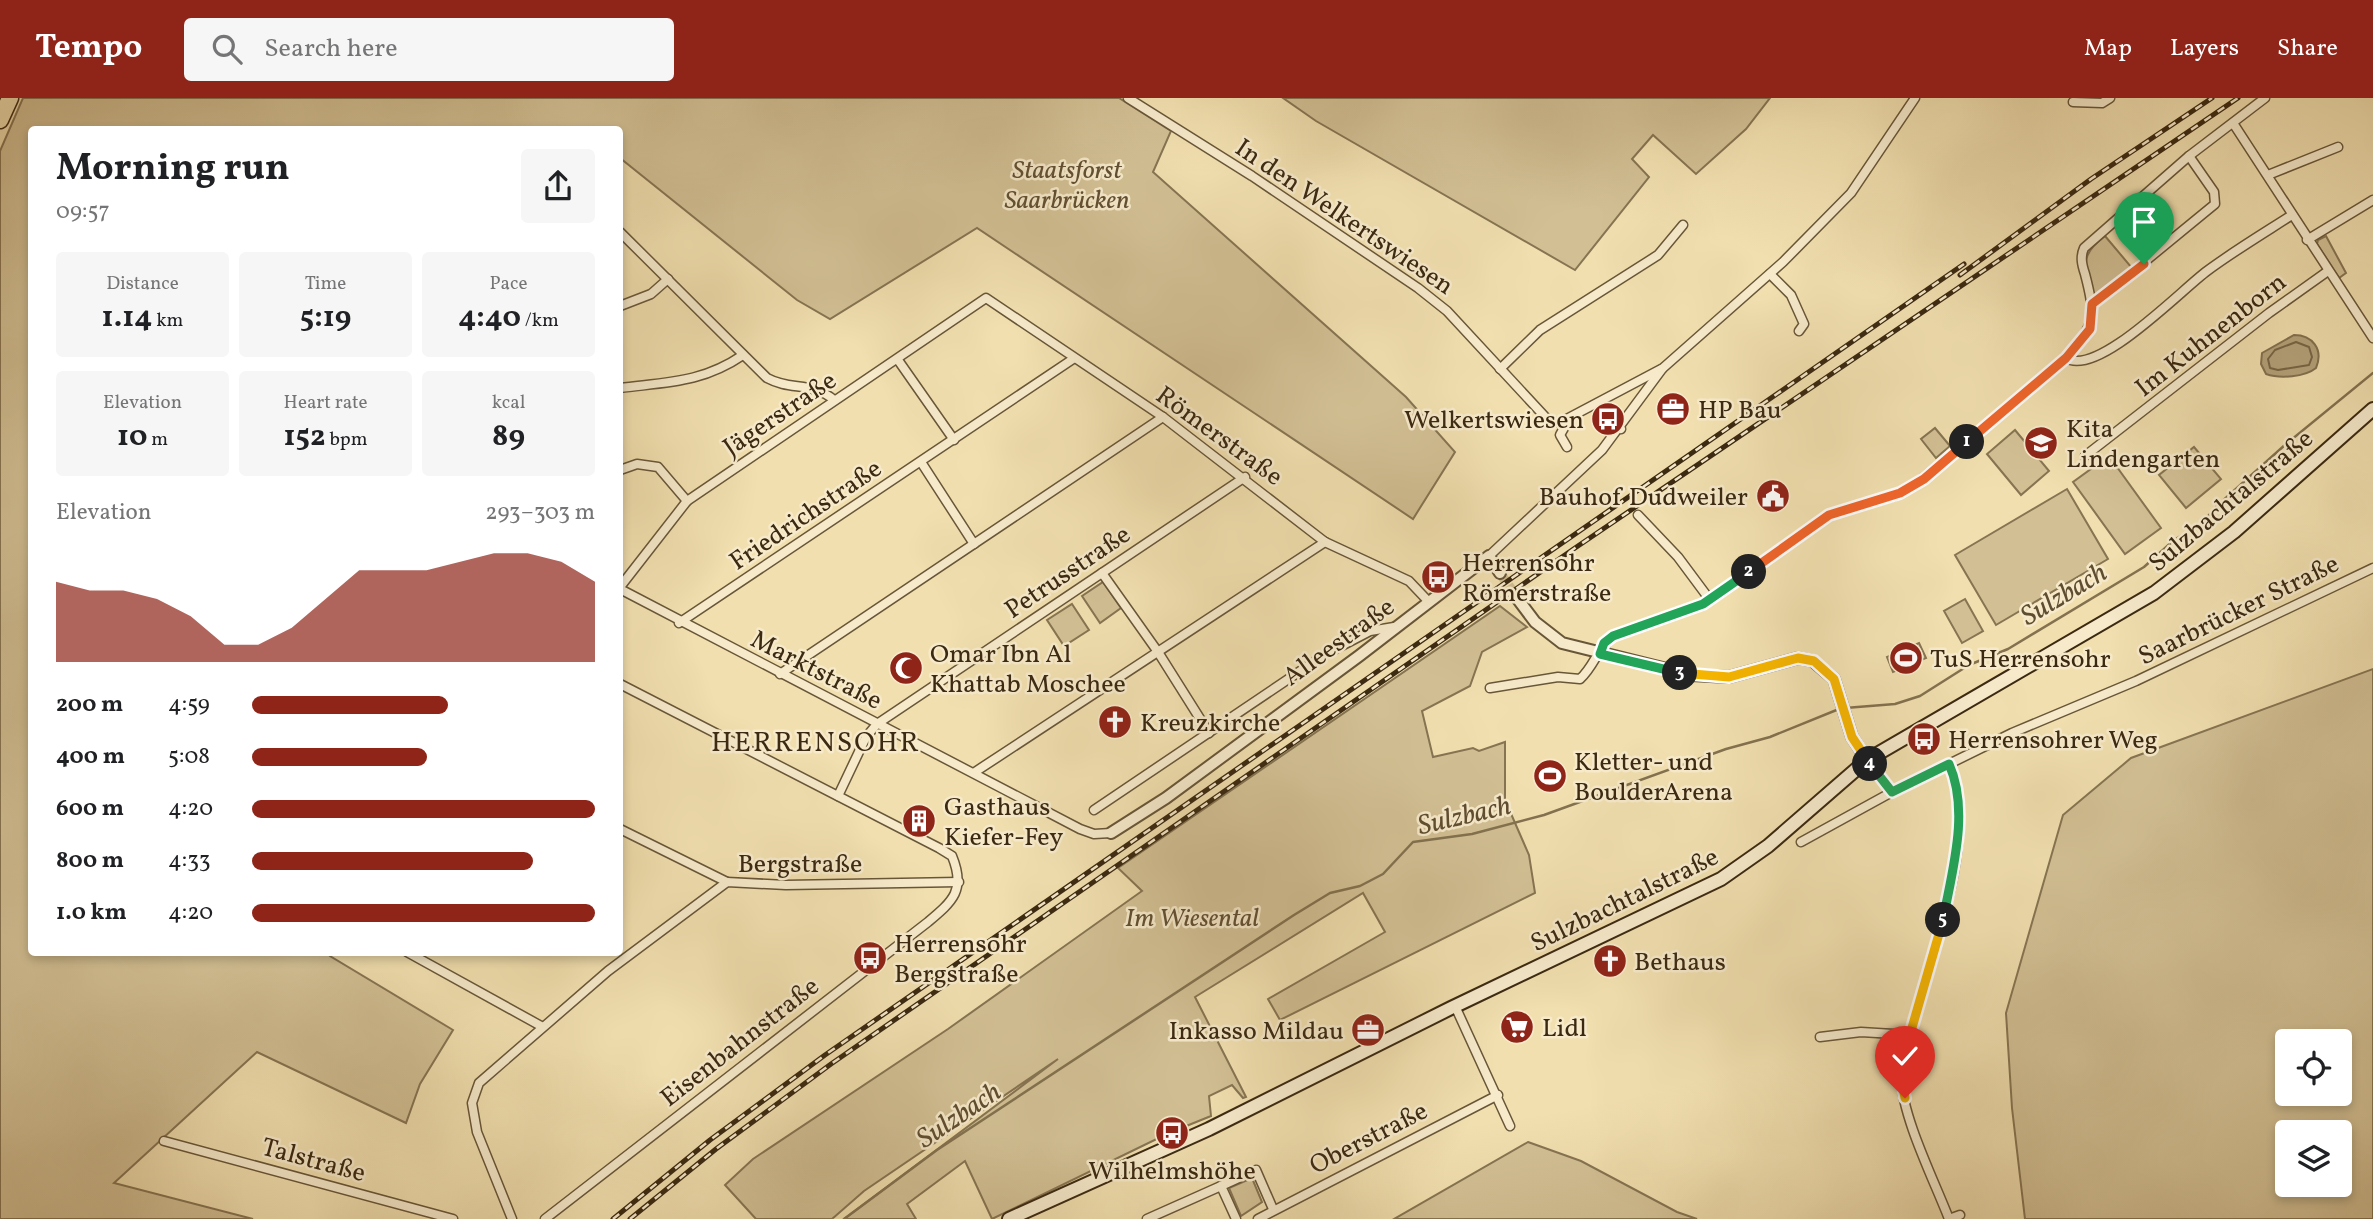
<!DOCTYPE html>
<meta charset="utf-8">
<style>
:root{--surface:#fff;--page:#f6f6f6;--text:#202124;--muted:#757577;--accent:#8f2418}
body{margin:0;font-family:Vollkorn,serif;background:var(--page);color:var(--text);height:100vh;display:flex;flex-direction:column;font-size:26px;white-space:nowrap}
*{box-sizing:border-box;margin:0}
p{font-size:23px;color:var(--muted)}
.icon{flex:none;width:38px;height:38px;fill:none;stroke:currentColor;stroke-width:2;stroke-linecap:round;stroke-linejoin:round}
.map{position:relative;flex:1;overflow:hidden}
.panel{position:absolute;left:28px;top:28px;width:595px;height:830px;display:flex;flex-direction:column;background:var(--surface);border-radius:7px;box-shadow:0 4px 10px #0003}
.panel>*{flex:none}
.controls{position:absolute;left:2275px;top:931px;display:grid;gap:14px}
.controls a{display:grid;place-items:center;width:77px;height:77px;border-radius:7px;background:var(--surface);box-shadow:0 4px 10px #0003;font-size:35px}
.pin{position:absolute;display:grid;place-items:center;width:60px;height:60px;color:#fff;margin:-72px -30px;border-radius:50% 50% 50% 0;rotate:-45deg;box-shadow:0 0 7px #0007}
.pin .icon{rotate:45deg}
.km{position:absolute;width:35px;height:35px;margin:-18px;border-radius:50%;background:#222;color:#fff;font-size:19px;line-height:35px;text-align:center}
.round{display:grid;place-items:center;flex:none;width:74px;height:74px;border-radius:7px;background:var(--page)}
.overview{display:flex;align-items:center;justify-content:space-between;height:119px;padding:0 28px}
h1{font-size:38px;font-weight:700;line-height:52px}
.stats{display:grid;grid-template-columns:repeat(3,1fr);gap:10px;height:119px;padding:7px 28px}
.stats div{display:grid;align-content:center;border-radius:7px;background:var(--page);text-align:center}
.stats b{font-size:30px;font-weight:700}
.stats small{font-size:19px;font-weight:400}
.stats p{font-size:19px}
.chart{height:196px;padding:14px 28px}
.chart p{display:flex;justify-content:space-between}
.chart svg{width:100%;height:126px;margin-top:7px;fill:var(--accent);opacity:.7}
ul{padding:0 28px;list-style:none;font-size:23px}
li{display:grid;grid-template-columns:112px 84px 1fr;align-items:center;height:52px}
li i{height:18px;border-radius:9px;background:var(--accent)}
header{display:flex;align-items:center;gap:42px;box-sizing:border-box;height:98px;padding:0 35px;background:var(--accent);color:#fff}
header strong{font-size:33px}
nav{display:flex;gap:38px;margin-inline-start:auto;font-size:24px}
.search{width:490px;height:63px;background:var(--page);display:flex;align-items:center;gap:18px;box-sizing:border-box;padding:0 24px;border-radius:7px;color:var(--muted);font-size:26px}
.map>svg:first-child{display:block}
.green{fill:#d2c094;stroke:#867452;stroke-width:2;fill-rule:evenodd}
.water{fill:#b3a179;stroke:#83714f;stroke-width:2}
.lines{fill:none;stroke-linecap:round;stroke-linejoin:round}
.shore{stroke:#776545;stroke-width:2}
.stream{stroke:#83714f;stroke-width:2.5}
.tertiary-tunnel{stroke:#cdbb8f;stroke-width:10;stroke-dasharray:10 5;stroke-linecap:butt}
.minor-casing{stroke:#685638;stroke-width:11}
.tertiary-casing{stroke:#685638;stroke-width:14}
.secondary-casing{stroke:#3b2911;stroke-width:16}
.motorway-casing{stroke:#3b2911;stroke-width:19}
.minor{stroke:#f6eacb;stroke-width:8}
.tertiary{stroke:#f6eacb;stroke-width:10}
.secondary{stroke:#f6eacb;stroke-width:12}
.motorway{stroke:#f1dfaf;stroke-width:16}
.rail-casing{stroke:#3b2911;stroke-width:5}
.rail{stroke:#f6eacb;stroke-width:2.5;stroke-dasharray:8;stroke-linecap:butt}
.split-1-casing{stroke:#fff;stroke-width:14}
.split-2-casing{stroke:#fff;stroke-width:14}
.split-3-casing{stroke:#fff;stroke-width:14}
.split-4-casing{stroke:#fff;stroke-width:14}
.split-5-casing{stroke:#fff;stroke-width:14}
.split-6-casing{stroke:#fff;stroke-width:14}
.split-1{stroke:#f0652b;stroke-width:9}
.split-2{stroke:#f0652b;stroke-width:9}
.split-3{stroke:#22a559;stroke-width:9}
.split-4{stroke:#f5b400;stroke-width:9}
.split-5{stroke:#22a559;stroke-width:9}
.split-6{stroke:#f5b400;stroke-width:9}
.labels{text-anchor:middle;stroke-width:5;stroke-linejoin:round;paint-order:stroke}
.park-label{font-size:26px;font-style:italic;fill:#614f32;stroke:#f6eacb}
.street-label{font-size:26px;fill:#3b2911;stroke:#f6eacb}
.poi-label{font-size:26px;fill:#3b2911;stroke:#f6eacb;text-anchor:start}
.water-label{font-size:28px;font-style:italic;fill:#5f4d30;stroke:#f6eacb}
.neighbourhood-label{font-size:28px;letter-spacing:2px;fill:#3b2911;stroke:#f6eacb}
</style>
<header>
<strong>Tempo</strong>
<div class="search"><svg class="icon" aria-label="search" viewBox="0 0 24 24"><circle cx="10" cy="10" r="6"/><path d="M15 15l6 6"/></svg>Search here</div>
<nav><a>Map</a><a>Layers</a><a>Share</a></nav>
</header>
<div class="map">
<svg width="2373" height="1121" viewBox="0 0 2373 1121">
<rect width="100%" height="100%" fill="#f1dfaf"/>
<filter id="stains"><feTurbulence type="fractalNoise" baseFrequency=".00286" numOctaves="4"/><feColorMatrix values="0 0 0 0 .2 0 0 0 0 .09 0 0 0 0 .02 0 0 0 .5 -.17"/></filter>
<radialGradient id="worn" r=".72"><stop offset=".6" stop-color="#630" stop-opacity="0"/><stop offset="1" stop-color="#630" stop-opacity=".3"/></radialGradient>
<g class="green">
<polygon points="23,0 1119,0 1171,33 1153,74 1406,299 1455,354 1413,421 977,130 830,221 797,202 620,60 620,32 32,32 32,854 331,854 330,858 453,932 420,986 406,1025 257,954 114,1085 253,1121 0,1121 0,53"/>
<polygon points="1283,0 1770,0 1746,31 1696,76 1653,37 1632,61 1649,79 1575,172 1316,23"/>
<path d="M2105,138L2132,170L2095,200C2087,168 2076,160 2105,138Z"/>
<polygon points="2326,138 2346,175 2339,180 2317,146 2318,142"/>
<polygon points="1935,330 1950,348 1936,360 1921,341"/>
<polygon points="2015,332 2049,373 2021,397 1987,356"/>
<polygon points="2194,349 2221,381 2186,410 2159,377"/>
<polygon points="2109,358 2161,430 2125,456 2073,384"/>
<polygon points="2067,391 2108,461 1996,527 1955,457"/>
<polygon points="1103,484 1121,510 1100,525 1082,498"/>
<polygon points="1965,501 1983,533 1962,545 1944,513"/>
<polygon points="1072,506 1089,532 1064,548 1047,522"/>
<polygon points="1500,508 1527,529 1482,554 1470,588 1422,613 1433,659 1473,650 1479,653 1505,644 1505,702 1529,757 1535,795 1280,922 1268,901 1385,834 1363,795 1195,899 1246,999 1243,1000 1232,987 1209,998 1211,1018 1169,1035 992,1121 965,1063 907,1106 916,1121 844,1121 1058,961 864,1093 832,1121 756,1121 725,1087 753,1061 948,931 1142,793 1118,770"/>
<polygon points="1919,545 1926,560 1893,574 1887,559"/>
<path d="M2373,571V1121H2025L2012,1010L2006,915L2063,717L2131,660ZM2287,943H2340V996H2287ZM2287,1034H2340V1087H2287Z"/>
<polygon points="1528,1044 1581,1063 1677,1114 1697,1121 1394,1121"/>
<polygon points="1252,1080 1262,1104 1241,1118 1229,1090"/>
</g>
<path class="water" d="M2294,237C2312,237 2324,251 2316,270C2305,279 2280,281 2266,276L2261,266L2262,255Z"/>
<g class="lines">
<polygon class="shore" points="2296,244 2309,249 2312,259 2309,267 2278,272 2270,270 2268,261 2275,252"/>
<g class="stream">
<polyline points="1845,610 1895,606 1920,598 1969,567 2008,551 2144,469 2174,442 2201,426 2218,407 2286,346 2373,275"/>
<polyline points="844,1121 937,1052 1294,817 1330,795 1360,788 1383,776 1413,744 1472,736 1544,717 1726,651 1770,639 1839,611"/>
</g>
<polyline class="tertiary-tunnel" points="1500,475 1517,500"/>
<g class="minor-casing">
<g id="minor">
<polyline points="1128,0 1252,78 1418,190 1447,213 1548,322 1559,325 1663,270 1783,164 1851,95 1915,0"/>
<polyline points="2073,4 2102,5 2110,0"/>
<polyline points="2233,25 2373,240"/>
<polyline points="2268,77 2338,49"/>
<path d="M620,134L767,280C791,293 812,283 834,302"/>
<polyline points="2307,142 2373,102"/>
<polyline points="1770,176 1791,197 1804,226 1799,233"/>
<polyline points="2093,206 2215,106 2214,94 2189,58"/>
<polyline points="620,208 651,196 668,181"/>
<path d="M2066,260C2097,280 2181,192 2207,173C2234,153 2264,135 2292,117"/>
<polyline points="898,262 954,342"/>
<polyline points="1500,271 1540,232 1658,157 1683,127"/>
<path d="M620,290C667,284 702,285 743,257"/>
<polyline points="1601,304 1621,331"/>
<polyline points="1567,349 1560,337 1569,321"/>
<polyline points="2085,358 2269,215 2328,173"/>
<polyline points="921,364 974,446"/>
<polyline points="620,372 637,366 658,369 687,403"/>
<polyline points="1638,417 1678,459 1710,502"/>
<polyline points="1489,458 1602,352 1662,271"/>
<polyline points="1102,475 1158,554 1209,635"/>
<polyline points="620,489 687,403 986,200 1163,319 1325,444 1409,483 1429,504"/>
<polyline points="620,491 1080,731 1094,736 1111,735"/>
<polyline points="679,525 1073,261"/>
<polyline points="780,576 1163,319"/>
<path d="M1490,590L1558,579L1580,581C1594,569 1598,549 1613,538L1702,506L1829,417L1894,398L1916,386L2066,260C2095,228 2096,218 2085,176C2082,167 2080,159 2084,150L2189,58L2265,0"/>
<polyline points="1867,662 1892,694"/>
<path d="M1949,666C1981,736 1930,856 1913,927C1909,944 1901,961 1901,979C1902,1019 1934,1082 1949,1121"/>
<polyline points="975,674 1325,444"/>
<polyline points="838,698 866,639 877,626 1245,379"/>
<polyline points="1094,712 1324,557 1370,533 1394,529"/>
<polyline points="620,731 727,784"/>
<polyline points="1801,744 1892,694 2012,635 2136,583 2373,470"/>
<polyline points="407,854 541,928"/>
<polyline points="1455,908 1510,1028"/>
<polyline points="1820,939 1861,934 1910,937"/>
<polyline points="164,1043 453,1121"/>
<polyline points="512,1121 477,1034 472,1005 479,985 608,873 727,784 786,787 959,784"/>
<path d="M545,1121L928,824C953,803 966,792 952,758L939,750L620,586"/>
<polyline points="1147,1121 1221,1088"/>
<polyline points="1236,1121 1221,1088 1256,1072 1273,1111"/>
<polyline points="1258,1121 1498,997"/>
<polyline points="1949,1121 1960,1117"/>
</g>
</g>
<g class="tertiary-casing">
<g id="tertiary">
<polyline points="1517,500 1535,524 1562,545 1691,577 1729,579 1798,560 1813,563 1834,581 1852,639 1867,662"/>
<polyline points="1111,735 1166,700 1359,558 1489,458 1500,475"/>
</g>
</g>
<g class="secondary-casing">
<polyline id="secondary" points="1009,1121 1209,1031 1451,910 1721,781 1768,748 1867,662 2154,495 2234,434 2373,311"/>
</g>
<g class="motorway-casing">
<polyline id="motorway" points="0,22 10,0"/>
</g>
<use href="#minor" class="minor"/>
<use href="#tertiary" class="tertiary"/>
<use href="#secondary" class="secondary"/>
<use href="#motorway" class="motorway"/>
<g class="rail-casing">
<g id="rail">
<polyline points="1960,177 2091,81 2212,0"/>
<polyline points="613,1121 710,1042 825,957 1964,166"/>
<polyline points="630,1121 716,1051 831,966 1575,450 2238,0"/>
</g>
</g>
<use href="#rail" class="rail"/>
</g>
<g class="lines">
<g class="split-1-casing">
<polyline id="split-1" points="1967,344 2066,260 2090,231 2092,206 2144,166"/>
</g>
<g class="split-2-casing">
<polyline id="split-2" points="1749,474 1829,417 1900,395 1924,381 1967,344"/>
</g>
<g class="split-3-casing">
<polyline id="split-3" points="1680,575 1600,556 1604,545 1613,538 1703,506 1749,474"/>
</g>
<g class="split-4-casing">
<polyline id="split-4" points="1680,575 1729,579 1798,560 1814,563 1834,581 1852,639 1870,666"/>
</g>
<g class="split-5-casing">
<path id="split-5" d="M1870,666L1892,694L1949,666C1970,713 1952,773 1943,822"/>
</g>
<g class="split-6-casing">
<polyline id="split-6" points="1905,1000 1901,979 1903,961 1943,822"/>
</g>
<use href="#split-1" class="split-1"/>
<use href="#split-2" class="split-2"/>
<use href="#split-3" class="split-3"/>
<use href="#split-4" class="split-4"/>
<use href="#split-5" class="split-5"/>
<use href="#split-6" class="split-6"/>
</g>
<defs>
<g id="office-disc" transform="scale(1.75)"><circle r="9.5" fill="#8f2418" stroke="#f6eacb"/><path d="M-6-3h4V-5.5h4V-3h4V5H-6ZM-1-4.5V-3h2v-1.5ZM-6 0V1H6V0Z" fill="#fff"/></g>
<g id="bus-disc" transform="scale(1.75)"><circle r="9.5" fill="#8f2418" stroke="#f6eacb"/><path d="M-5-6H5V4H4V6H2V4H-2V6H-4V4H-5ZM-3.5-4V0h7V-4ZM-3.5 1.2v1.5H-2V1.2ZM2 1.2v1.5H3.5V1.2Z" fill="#fff"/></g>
<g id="school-disc" transform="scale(1.75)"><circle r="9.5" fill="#8f2418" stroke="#f6eacb"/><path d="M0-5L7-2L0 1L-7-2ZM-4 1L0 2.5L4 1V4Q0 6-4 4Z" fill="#fff"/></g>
<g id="civic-disc" transform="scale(1.75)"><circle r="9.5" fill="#8f2418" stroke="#f6eacb"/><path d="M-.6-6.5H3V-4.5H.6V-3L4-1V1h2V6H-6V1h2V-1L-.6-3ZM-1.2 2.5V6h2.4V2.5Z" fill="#fff"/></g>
<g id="stadium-disc" transform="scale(1.75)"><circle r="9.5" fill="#8f2418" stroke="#f6eacb"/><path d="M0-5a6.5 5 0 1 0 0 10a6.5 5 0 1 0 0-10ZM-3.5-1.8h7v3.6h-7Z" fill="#fff"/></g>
<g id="mosque-disc" transform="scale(1.75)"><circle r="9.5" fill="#8f2418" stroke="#f6eacb"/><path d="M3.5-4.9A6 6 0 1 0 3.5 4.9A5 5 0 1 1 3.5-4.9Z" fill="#fff"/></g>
<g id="church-disc" transform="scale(1.75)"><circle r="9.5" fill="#8f2418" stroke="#f6eacb"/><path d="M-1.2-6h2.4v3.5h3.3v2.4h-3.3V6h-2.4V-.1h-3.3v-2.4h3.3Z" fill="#fff"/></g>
<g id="building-disc" transform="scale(1.75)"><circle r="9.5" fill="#8f2418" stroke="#f6eacb"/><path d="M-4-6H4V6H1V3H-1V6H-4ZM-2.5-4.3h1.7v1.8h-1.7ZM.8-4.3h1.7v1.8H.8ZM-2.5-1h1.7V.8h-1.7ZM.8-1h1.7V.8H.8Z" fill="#fff"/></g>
<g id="supermarket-disc" transform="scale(1.75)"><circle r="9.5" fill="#8f2418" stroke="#f6eacb"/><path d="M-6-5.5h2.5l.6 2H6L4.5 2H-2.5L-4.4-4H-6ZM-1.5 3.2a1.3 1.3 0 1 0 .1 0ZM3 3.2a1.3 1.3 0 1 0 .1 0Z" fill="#fff"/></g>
</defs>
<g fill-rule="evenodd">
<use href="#office-disc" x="1673" y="311"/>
<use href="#bus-disc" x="1608" y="321"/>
<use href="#school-disc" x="2041" y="345"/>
<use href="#civic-disc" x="1773" y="398"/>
<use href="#bus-disc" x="1438" y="479"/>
<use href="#stadium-disc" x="1906" y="560"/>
<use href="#mosque-disc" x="906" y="570"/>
<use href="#church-disc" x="1115" y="624"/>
<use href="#bus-disc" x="1924" y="641"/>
<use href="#stadium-disc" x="1550" y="678"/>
<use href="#building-disc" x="919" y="723"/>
<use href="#bus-disc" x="870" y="860"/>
<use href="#church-disc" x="1610" y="863"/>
<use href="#supermarket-disc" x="1517" y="929"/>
<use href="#office-disc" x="1368" y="932"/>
<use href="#bus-disc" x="1172" y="1035"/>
</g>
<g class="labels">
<g class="park-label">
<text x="1067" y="80">Staatsforst<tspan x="1067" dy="30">Saarbrücken</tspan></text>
<text x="1192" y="828">Im Wiesental</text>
</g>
<g class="street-label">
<text transform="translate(1345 118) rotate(34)" y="9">In den Welkertswiesen</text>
<text transform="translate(2210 236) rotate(-38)" y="9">Im Kuhnenborn</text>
<text transform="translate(779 315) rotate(-34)" y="9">Jägerstraße</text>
<text transform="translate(1220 337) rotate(36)" y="9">Römerstraße</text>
<text transform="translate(2230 402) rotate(-40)" y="9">Sulzbachtalstraße</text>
<text transform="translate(805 416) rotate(-34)" y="9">Friedrichstraße</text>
<text transform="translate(1067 473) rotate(-34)" y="9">Petrusstraße</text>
<text transform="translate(2238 511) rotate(-26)" y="9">Saarbrücker Straße</text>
<text transform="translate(1338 543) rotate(-36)" y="9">Alleestraße</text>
<text transform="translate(817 571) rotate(27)" y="9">Marktstraße</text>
<text x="800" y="774">Bergstraße</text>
<text transform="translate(1624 801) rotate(-26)" y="9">Sulzbachtalstraße</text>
<text transform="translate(739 943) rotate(-38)" y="9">Eisenbahnstraße</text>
<text transform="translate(1368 1039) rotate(-27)" y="9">Oberstraße</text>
<text transform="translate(314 1061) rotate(15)" y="9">Talstraße</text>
</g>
<g class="poi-label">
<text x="1698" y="320">HP Bau</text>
<text x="1584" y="330" text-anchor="end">Welkertswiesen</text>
<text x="2066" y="339">Kita<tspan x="2066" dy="30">Lindengarten</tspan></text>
<text x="1748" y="407" text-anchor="end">Bauhof Dudweiler</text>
<text x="1462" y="473">Herrensohr<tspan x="1462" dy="30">Römerstraße</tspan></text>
<text x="930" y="564">Omar Ibn Al<tspan x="930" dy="30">Khattab Moschee</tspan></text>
<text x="1930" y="569">TuS Herrensohr</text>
<text x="1140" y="633">Kreuzkirche</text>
<text x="1948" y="650">Herrensohrer Weg</text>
<text x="1574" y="672">Kletter- und<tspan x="1574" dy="30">BoulderArena</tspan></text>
<text x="944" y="717">Gasthaus<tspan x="944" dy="30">Kiefer-Fey</tspan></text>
<text x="894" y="854">Herrensohr<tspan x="894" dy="30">Bergstraße</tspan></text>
<text x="1634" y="872">Bethaus</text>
<text x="1542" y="938">Lidl</text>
<text x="1344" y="941" text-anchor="end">Inkasso Mildau</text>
<text x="1172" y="1081" text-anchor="middle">Wilhelmshöhe</text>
</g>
<g class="water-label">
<text transform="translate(2063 495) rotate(-31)" y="10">Sulzbach</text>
<text transform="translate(1464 716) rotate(-13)" y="10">Sulzbach</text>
<text transform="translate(958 1016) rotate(-34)" y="10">Sulzbach</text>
</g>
<g class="neighbourhood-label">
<text x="816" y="653">HERRENSOHR</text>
</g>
</g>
<rect width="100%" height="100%" filter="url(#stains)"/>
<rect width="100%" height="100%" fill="url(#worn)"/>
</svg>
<div class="controls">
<a><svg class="icon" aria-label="locate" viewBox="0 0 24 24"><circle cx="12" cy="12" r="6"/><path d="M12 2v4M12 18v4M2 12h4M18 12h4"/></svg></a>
<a><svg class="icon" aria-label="layers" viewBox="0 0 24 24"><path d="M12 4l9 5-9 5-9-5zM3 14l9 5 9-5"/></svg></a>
</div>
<div class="pin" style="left:2144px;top:166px;background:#1e9e55"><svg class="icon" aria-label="arrive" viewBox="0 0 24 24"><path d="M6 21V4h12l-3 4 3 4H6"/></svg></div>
<div class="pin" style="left:1905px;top:1000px;background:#d93025"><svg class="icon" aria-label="check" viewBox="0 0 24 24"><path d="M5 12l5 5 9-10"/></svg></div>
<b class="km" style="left:1967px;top:344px">1</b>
<b class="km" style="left:1749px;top:474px">2</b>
<b class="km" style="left:1680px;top:575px">3</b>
<b class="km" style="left:1870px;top:666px">4</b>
<b class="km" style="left:1943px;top:822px">5</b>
<section class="panel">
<div class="overview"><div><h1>Morning run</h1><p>09:57</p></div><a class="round"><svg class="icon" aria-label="share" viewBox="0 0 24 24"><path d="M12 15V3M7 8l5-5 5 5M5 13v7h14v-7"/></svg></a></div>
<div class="stats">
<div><p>Distance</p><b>1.14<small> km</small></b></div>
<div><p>Time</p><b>5:19</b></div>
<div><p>Pace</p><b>4:40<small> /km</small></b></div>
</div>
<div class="stats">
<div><p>Elevation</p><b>10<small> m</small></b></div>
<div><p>Heart rate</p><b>152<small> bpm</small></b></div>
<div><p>kcal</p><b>89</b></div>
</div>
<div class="chart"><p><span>Elevation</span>293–303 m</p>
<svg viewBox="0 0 160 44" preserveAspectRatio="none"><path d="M0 44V16L10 19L20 19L30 22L40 28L50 38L60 38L70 32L80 22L90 12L100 12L110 12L120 9L130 6L140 6L150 9L160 16V44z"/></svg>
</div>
<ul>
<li><b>200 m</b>4:59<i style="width:57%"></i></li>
<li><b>400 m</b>5:08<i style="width:51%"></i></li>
<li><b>600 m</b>4:20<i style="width:100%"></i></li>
<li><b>800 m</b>4:33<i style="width:82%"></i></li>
<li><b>1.0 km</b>4:20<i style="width:100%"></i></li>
</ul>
</section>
</div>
